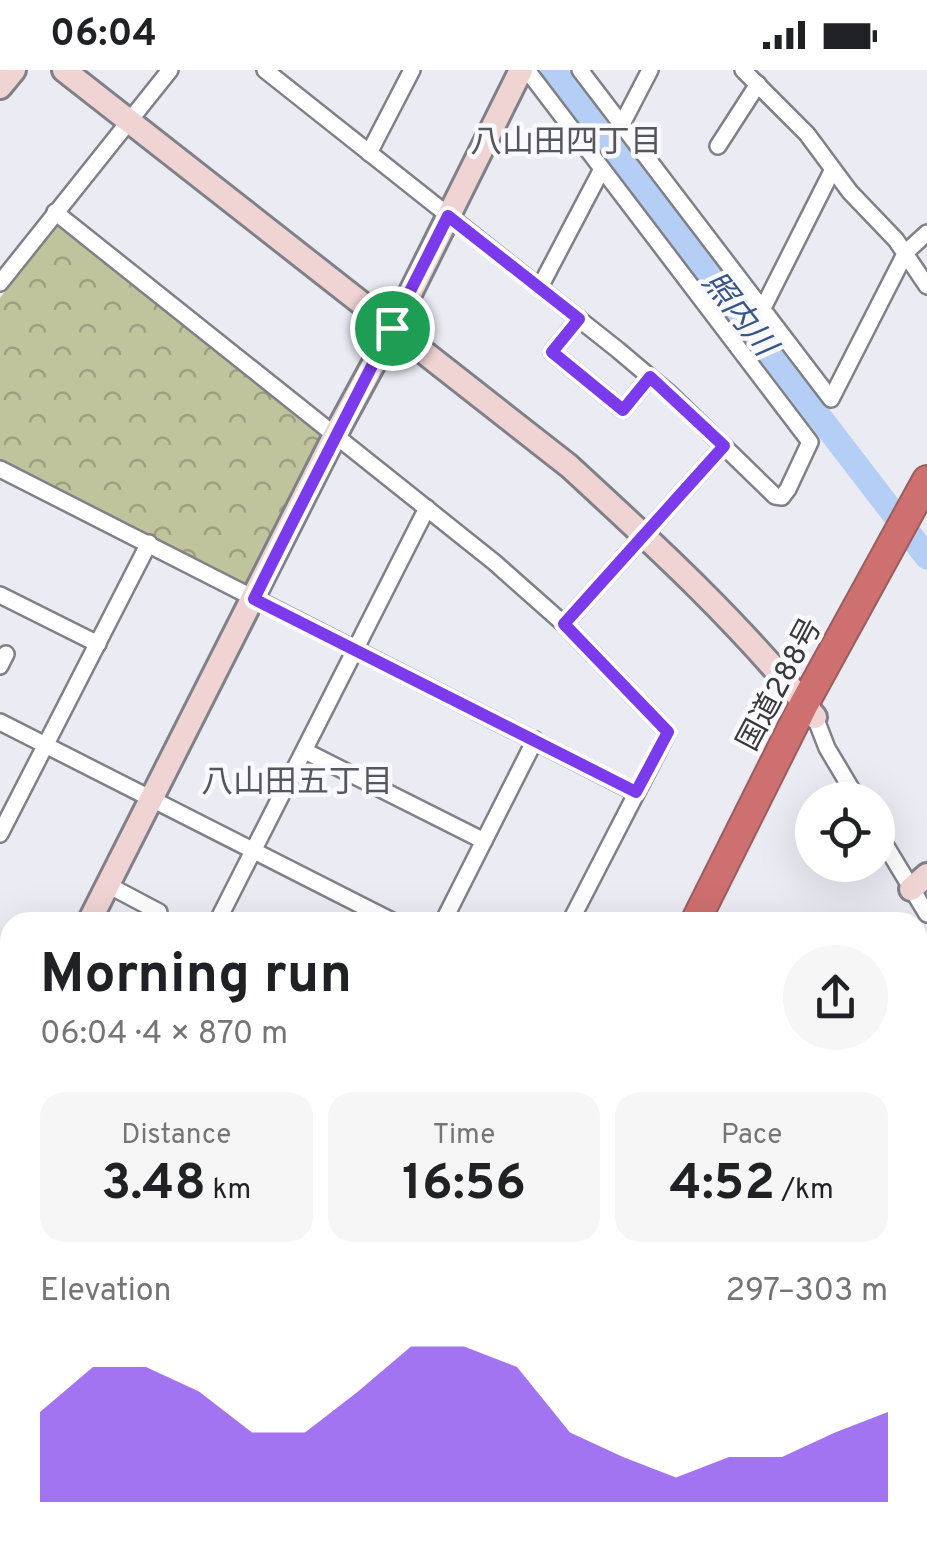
<!DOCTYPE html>
<meta charset="utf-8">
<style>
:root{--surface:#fff;--page:#f6f6f6;--text:#202124;--muted:#757577;--accent:#7c3aed}
body{margin:0;font-family:Overpass,"Noto Sans JP",sans-serif;background:var(--page);color:var(--text);height:100vh;display:flex;flex-direction:column;font-size:38px;white-space:nowrap}
*{box-sizing:border-box;margin:0}
p{font-size:32px;color:var(--muted)}
.icon{flex:none;width:55px;height:55px;fill:none;stroke:currentColor;stroke-width:2;stroke-linecap:round;stroke-linejoin:round}
.map{position:relative;flex:1;overflow:hidden}
.drawer{position:absolute;left:0px;top:842px;width:928px;height:642px;display:flex;flex-direction:column;background:var(--surface);border-radius:30px 30px 0 0;box-shadow:0 10px 40px #0002}
.drawer>*{flex:none}
.fabs{position:absolute;left:795px;top:712px;display:grid;gap:20px}
.fabs a{display:grid;place-items:center;width:100px;height:100px;border-radius:50%;background:var(--surface);box-shadow:0 10px 40px #0002;font-size:50px}
.pin{position:absolute;display:grid;place-items:center;width:85px;height:85px;color:#fff;margin:-42px;border:5px solid #fff;border-radius:50%;box-shadow:0 2px 10px #0007}
.round{display:grid;place-items:center;flex:none;width:105px;height:105px;border-radius:52px;background:var(--page)}
.summary{display:flex;align-items:center;justify-content:space-between;height:170px;padding:0 40px}
h1{font-size:55px;font-weight:700;line-height:75px}
.stats{display:grid;grid-template-columns:repeat(3,1fr);gap:15px;height:170px;padding:10px 40px}
.stats div{display:grid;align-content:center;border-radius:25px;background:var(--page);text-align:center}
.stats b{font-size:50px;font-weight:700}
.stats small{font-size:28px;font-weight:400}
.stats p{font-size:28px}
.chart{height:280px;padding:20px 40px}
.chart p{display:flex;justify-content:space-between}
.chart svg{width:100%;height:180px;margin-top:10px;fill:var(--accent);opacity:.7}
.status{display:flex;justify-content:space-between;align-items:center;height:70px;padding:0 50px;background:var(--surface);direction:ltr}
.status svg{height:28px;fill:currentColor}
.map>svg:first-child{display:block}
.park{fill:url(#park-crowns)}
.lines{fill:none;stroke-linecap:round;stroke-linejoin:round}
.river{stroke:#b5cef6;stroke-width:25}
.street-casing{stroke:#808088;stroke-width:20}
.secondary-casing{stroke:#808088;stroke-width:28}
.highway-casing{stroke:#9a5d5d;stroke-width:32}
.street{stroke:#fff;stroke-width:15}
.secondary{stroke:#f0d4d4;stroke-width:22}
.highway{stroke:#ce706f;stroke-width:28}
.route-casing{stroke:#fff;stroke-width:20}
.route{stroke:#7c3aed;stroke-width:12}
.labels{text-anchor:middle;stroke-width:9;stroke-linejoin:round;paint-order:stroke}
.street-label{font-size:30px;fill:#39393c;stroke:#f9f9fe}
.neighbourhood-label{font-size:32px;fill:#55555c;stroke:#f9f9fe}
.water-label{font-size:32px;font-style:italic;fill:#38568a;stroke:#f9f9fe}
</style>
<div class="status"><b>06:04</b><svg viewBox="0 0 49 12"><path d="M0 12V9h3v3zM5 12V6h3v6zM10 12V3h3v9zM15 12V0h3v12zM26 1h20v11H26zM47 4h2v5h-2z"/></svg></div>
<div class="map">
<svg width="927" height="1483" viewBox="0 0 927 1483">
<defs>
<pattern id="park-crowns" width="20" height="18" patternUnits="userSpaceOnUse" patternTransform="scale(2.5)"><rect width="20" height="18" fill="#bfc49c"/><path d="M2 6a3 3 0 1 1 6 0M12 15a3 3 0 1 1 6 0" fill="none" stroke="#9ca080"/></pattern>
</defs>
<rect width="100%" height="100%" fill="#ebebf4"/>
<polygon class="park" points="58,154 324,364 248,520 0,389 0,228"/>
<g class="lines">
<polyline class="river" points="553,0 927,487"/>
<g class="street-casing">
<g id="street">
<polyline points="265,0 618,280 670,324 775,426 782,427 788,419 810,372 527,0"/>
<polyline points="580,0 831,329 906,182 927,163"/>
<polyline points="743,0 807,64 850,122 896,170 927,216"/>
<polyline points="622,54 650,0"/>
<polyline points="718,76 758,14"/>
<polyline points="369,83 412,0"/>
<polyline points="55,142 494,492 564,554 668,662 570,852"/>
<polyline points="0,213 170,0"/>
<polyline points="540,217 602,99"/>
<polyline points="762,240 832,101"/>
<polyline points="579,249 552,282 623,340 650,307"/>
<polyline points="0,399 635,722"/>
<polyline points="0,525 98,574"/>
<polyline points="564,554 724,376"/>
<polyline points="0,596 6,584"/>
<polyline points="815,647 827,678 858,730"/>
<polyline points="0,652 394,852"/>
<polyline points="305,681 484,771"/>
<polyline points="878,763 927,844"/>
<polyline points="0,764 149,473"/>
<polyline points="108,815 159,842 154,852"/>
<polyline points="217,852 427,438"/>
<polyline points="443,852 535,670"/>
<polyline points="0,904 10,909"/>
<polyline points="0,1203 10,1209"/>
<polyline points="0,1250 10,1234"/>
<polyline points="918,1271 927,1250"/>
<polyline points="0,1332 10,1337"/>
<polyline points="0,1445 10,1453"/>
<polyline points="39,1475 50,1483"/>
<polyline points="432,1475 492,1477 514,1483"/>
<polyline points="74,1483 78,1475"/>
<polyline points="147,1483 148,1475"/>
<polyline points="752,1483 752,1475"/>
</g>
</g>
<g class="secondary-casing">
<g id="secondary">
<path d="M64,0L569,396C655,475 742,555 815,647"/>
<polyline points="0,17 14,0"/>
<polyline points="911,819 927,805"/>
<polyline points="89,852 335,365 393,258 521,0"/>
<polyline points="0,1023 10,1004"/>
<polyline points="0,1044 10,1050"/>
<polyline points="0,1064 10,1069"/>
<polyline points="811,1475 827,1483"/>
<polyline points="841,1475 857,1483"/>
</g>
</g>
<g class="highway-casing">
<g id="highway">
<polyline points="695,852 804,634 927,410"/>
<polyline points="386,1483 390,1475"/>
</g>
</g>
<use href="#street" class="street"/>
<use href="#secondary" class="secondary"/>
<use href="#highway" class="highway"/>
</g>
<g class="lines">
<g class="route-casing">
<path id="route" d="M448,146L579,249L552,282L623,340L650,307L724,376L564,554L668,662L636,722L254,529C317,401 384,274 448,146Z"/>
</g>
<use href="#route" class="route"/>
</g>
<g class="labels">
<g class="street-label">
<text transform="translate(779 614) rotate(-62)" y="10">国道288号</text>
</g>
<g class="neighbourhood-label">
<text x="566" y="82">八山田四丁目</text>
<text x="297" y="722">八山田五丁目</text>
</g>
<g class="water-label">
<text transform="translate(740 243) rotate(52)" y="11">照内川</text>
</g>
</g>
</svg>
<div class="fabs">
<a><svg class="icon" aria-label="locate" viewBox="0 0 24 24"><circle cx="12" cy="12" r="6"/><path d="M12 2v4M12 18v4M2 12h4M18 12h4"/></svg></a>
</div>
<div class="pin" style="left:392px;top:258px;background:#1e9e55"><svg class="icon" aria-label="arrive" viewBox="0 0 24 24"><path d="M6 21V4h12l-3 4 3 4H6"/></svg></div>
<section class="drawer">
<div class="summary"><div><h1>Morning run</h1><p>06:04 · 4 × 870 m</p></div><a class="round"><svg class="icon" aria-label="share" viewBox="0 0 24 24"><path d="M12 15V3M7 8l5-5 5 5M5 13v7h14v-7"/></svg></a></div>
<div class="stats">
<div><p>Distance</p><b>3.48<small> km</small></b></div>
<div><p>Time</p><b>16:56</b></div>
<div><p>Pace</p><b>4:52<small> /km</small></b></div>
</div>
<div class="chart"><p><span>Elevation</span>297–303 m</p>
<svg viewBox="0 0 160 44" preserveAspectRatio="none"><path d="M0 44V22L10 11L20 11L30 17L40 27L50 27L60 17L70 6L80 6L90 11L100 27L110 33L120 38L130 33L140 33L150 27L160 22V44z"/></svg>
</div>
</section>
</div>
